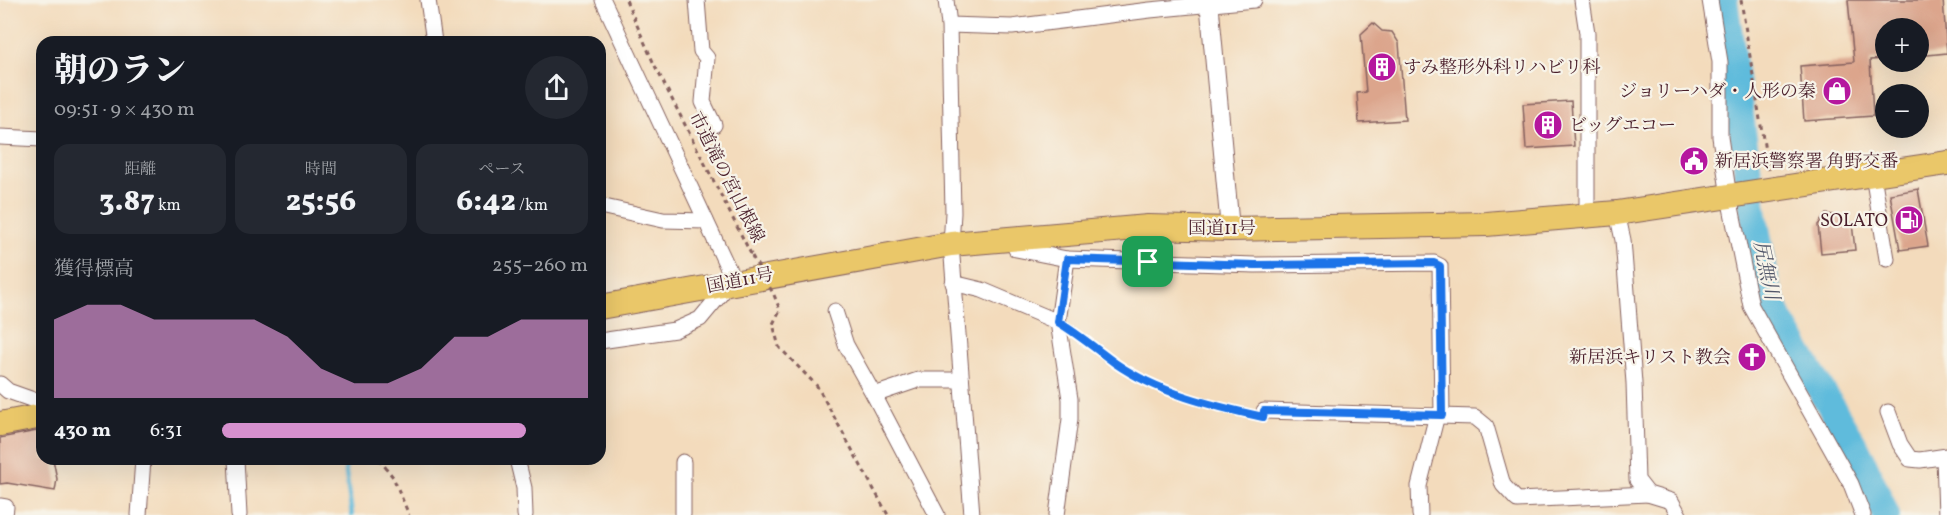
<!DOCTYPE html>
<html lang="ja">
<meta charset="utf-8">
<style>
:root{--surface:#171b24;--page:#242831;--text:#f1f3f6;--muted:#9ea1a6;--accent:#d690ce}
body{margin:0;font-family:Vollkorn,"Noto Serif JP",serif;background:var(--page);color:var(--text);height:100vh;display:flex;flex-direction:column;font-size:22px;white-space:nowrap}
*{box-sizing:border-box;margin:0}
p{font-size:20px;color:var(--muted)}
.icon{flex:none;width:33px;height:33px;fill:none;stroke:currentColor;stroke-width:2;stroke-linecap:round;stroke-linejoin:round}
.map{position:relative;flex:1;overflow:hidden}
.side{position:absolute;left:36px;top:36px;width:570px;height:429px;display:flex;flex-direction:column;background:var(--surface);border-radius:18px;box-shadow:0 6px 24px #0002}
.side>*{flex:none}
.fabs{position:absolute;left:1875px;top:18px;display:grid;gap:12px}
.fabs a{display:grid;place-items:center;width:54px;height:54px;border-radius:50%;background:var(--surface);box-shadow:0 6px 24px #0002;font-size:30px}
.pin{position:absolute;display:grid;place-items:center;width:51px;height:51px;color:#fff;margin:-26px;border-radius:12px;box-shadow:0 3px 9px #0006}
.round{display:grid;place-items:center;flex:none;width:63px;height:63px;border-radius:32px;background:var(--page)}
.summary{display:flex;align-items:center;justify-content:space-between;height:102px;padding:0 18px}
h1{font-size:33px;font-weight:800;line-height:45px}
.figures{display:grid;grid-template-columns:repeat(3,1fr);gap:9px;height:102px;padding:6px 18px}
.figures div{display:grid;align-content:center;border-radius:15px;background:var(--page);text-align:center}
.figures b{font-size:30px;font-weight:800}
.figures small{font-size:16px;font-weight:400}
.figures p{font-size:16px}
.chart{height:168px;padding:12px 18px}
.chart p{display:flex;justify-content:space-between}
.chart svg{width:100%;height:108px;margin-top:6px;fill:var(--accent);opacity:.7}
ul{padding:0 18px;list-style:none;font-size:20px}
li{display:grid;grid-template-columns:96px 72px 1fr;align-items:center;height:45px}
li i{height:15px;border-radius:8px;background:var(--accent)}
.map>svg:first-child{display:block}
.lines{fill:none;stroke-linecap:round;stroke-linejoin:round}
.stream{stroke:#5ebbdc;stroke-width:4.5}
.river{stroke:#5ebbdc;stroke-width:28}
.building{fill:#dca58c}
.minor-casing{stroke:#85615e;stroke-width:17}
.tertiary-casing{stroke:#85615e;stroke-width:20}
.trunk-casing{stroke:#85615e;stroke-width:26}
.path{stroke:#85615e;stroke-width:3;stroke-dasharray:4.5 4.5;stroke-linecap:butt}
.minor{stroke:#fff;stroke-width:15}
.tertiary{stroke:#fff;stroke-width:18}
.trunk{stroke:#eac769;stroke-width:24}
.path-bridge{stroke:#85615e;stroke-width:3;stroke-dasharray:4.5 4.5;stroke-linecap:butt}
.route-casing{stroke:#fff;stroke-width:12}
.route{stroke:#1a73e8;stroke-width:8}
.labels{text-anchor:middle;stroke-width:4.5;stroke-linejoin:round;paint-order:stroke}
.poi-label{font-size:18px;fill:#4a1f2b;stroke:#f7f3e8;text-anchor:start}
.street-label{font-size:18px;fill:#4a1f2b;stroke:#f7f3e8}
.water-label{font-size:20px;font-style:italic;fill:#515669;stroke:#f7f3e8}
</style>
<div class="map">
<svg width="1947" height="515" viewBox="0 0 1947 515">
<rect width="100%" height="100%" fill="#f7f3e8"/>
<filter id="ink" filterUnits="userSpaceOnUse"><feTurbulence type="fractalNoise" baseFrequency=".0167" numOctaves="2"/><feDisplacementMap in="SourceGraphic" scale="12" xChannelSelector="R" yChannelSelector="G"/><feConvolveMatrix kernelMatrix="1 2 1 2 8 2 1 2 1" color-interpolation-filters="sRGB"/></filter>
<filter id="wash" filterUnits="userSpaceOnUse"><feTurbulence type="fractalNoise" baseFrequency=".008" numOctaves="4" result="noise"/><feDisplacementMap in="SourceGraphic" scale="24" xChannelSelector="R" yChannelSelector="G"/><feGaussianBlur stdDeviation="1.35" result="paint"/><feColorMatrix in="noise" values="0 0 0 0 0 0 0 0 0 0 0 0 0 0 0 0 0 1.4 0 .05"/><feComposite in="paint" operator="in"/></filter>
<g filter="url(#wash)">
<rect width="100%" height="100%" fill="#f3dbbc"/>
<g class="lines">
<polyline class="stream" points="344,459 352,515"/>
<polyline class="river" points="1724,0 1754,217 1766,284 1779,319 1859,454 1886,515"/>
</g>
<g id="blocks">
<g class="building">
<polygon points="1848,0 1943,0 1947,53 1918,56 1918,28 1886,28 1886,59 1870,60 1873,116 1804,121 1800,66 1854,62"/>
<polygon points="1373,23 1382,31 1392,32 1399,43 1405,120 1359,123 1357,93 1366,92 1361,34"/>
<polygon points="1571,101 1574,146 1526,149 1523,104"/>
<polygon points="1918,189 1928,246 1900,250 1890,194"/>
<polygon points="1826,214 1841,216 1847,223 1852,223 1855,250 1821,253 1818,225"/>
<polygon points="42,430 42,459 53,459 57,479 55,491 7,483 0,484 0,438"/>
</g>
</g>
</g>
<g filter="url(#ink)">
<use href="#blocks" fill-opacity="0" stroke="#85615e" stroke-width="1.5"/>
<g class="lines">
<g class="minor-casing">
<g id="minor">
<polyline points="428,0 434,42"/>
<polyline points="603,0 734,281"/>
<polyline points="697,0 701,51 707,58 703,102 714,125"/>
<polyline points="946,0 949,25 953,213 951,244 972,515"/>
<polyline points="1582,0 1587,33 1587,216"/>
<polyline points="1710,0 1720,62 1720,137 1729,197 1751,306 1851,484 1863,515"/>
<polyline points="949,25 1012,27 1150,10 1254,0"/>
<polyline points="0,137 42,139"/>
<polyline points="1873,175 1887,259"/>
<polyline points="600,206 663,220 706,221"/>
<polyline points="1617,213 1623,240 1634,383 1637,480 1648,494 1671,501 1679,515"/>
<polyline points="1011,237 1016,249 1067,259"/>
<polyline points="953,283 982,290 1058,322 1067,259 1255,265 1434,263 1440,266 1442,415"/>
<polyline points="835,311 846,345 874,395 918,380 961,380"/>
<polyline points="600,341 675,330 700,319 730,283"/>
<polyline points="0,384 8,391 42,403"/>
<polyline points="874,395 937,515"/>
<polyline points="1264,411 1475,417 1486,426 1503,485 1517,500 1648,494"/>
<polyline points="1888,412 1900,444 1910,459 1920,460 1947,456"/>
<polyline points="1944,457 1946,515"/>
<polyline points="236,459 239,515"/>
<polyline points="517,459 524,488 525,515"/>
<polyline points="683,462 683,515"/>
<polyline points="0,506 6,507 5,515"/>
<polyline points="139,515 143,459"/>
<polyline points="1057,515 1070,419 1070,399 1058,322"/>
<polyline points="1420,515 1419,486 1437,415"/>
</g>
</g>
<g class="tertiary-casing">
<polyline id="tertiary" points="1209,0 1230,229"/>
</g>
<g class="trunk-casing">
<g id="trunk">
<polyline points="600,307 951,244 1148,227 1230,229 1486,224 1617,213 1947,163"/>
<polyline points="0,424 42,416"/>
</g>
</g>
<g class="path">
<polyline points="626,0 654,64 752,256"/>
<polyline points="1741,0 1768,170"/>
<polyline points="774,295 780,310 773,324 779,347 817,386 888,515"/>
<path d="M1075,332C1090,341 1102,354 1116,363C1156,390 1205,405 1251,415"/>
<polyline points="379,459 393,477 409,515"/>
</g>
<use href="#minor" class="minor"/>
<use href="#tertiary" class="tertiary"/>
<use href="#trunk" class="trunk"/>
<polyline class="path-bridge" points="752,256 774,295"/>
</g>
</g>
<g class="lines" filter="url(#ink)">
<g class="route-casing">
<path id="route" d="M1067,259L1255,265L1434,263L1440,266L1442,415L1264,411L1263,417C1213,406 1158,393 1115,363C1096,349 1078,334 1058,322Z"/>
</g>
<use href="#route" class="route"/>
</g>
<defs>
<g id="building-disc" transform="scale(1.5)"><circle r="9.5" fill="#b5179e" stroke="#f7f3e8"/><path d="M-4-6H4V6H1V3H-1V6H-4ZM-2.5-4.3h1.7v1.8h-1.7ZM.8-4.3h1.7v1.8H.8ZM-2.5-1h1.7V.8h-1.7ZM.8-1h1.7V.8H.8Z" fill="#fff"/></g>
<g id="shop-disc" transform="scale(1.5)"><circle r="9.5" fill="#b5179e" stroke="#f7f3e8"/><path d="M-5-2.5h2.3a2.7 3.5 0 0 1 5.4 0H5L5.5 6h-11ZM-1.5-2.5h3a1.5 2.3 0 0 0-3 0Z" fill="#fff"/></g>
<g id="civic-disc" transform="scale(1.5)"><circle r="9.5" fill="#b5179e" stroke="#f7f3e8"/><path d="M-.6-6.5H3V-4.5H.6V-3L4-1V1h2V6H-6V1h2V-1L-.6-3ZM-1.2 2.5V6h2.4V2.5Z" fill="#fff"/></g>
<g id="fuel-disc" transform="scale(1.5)"><circle r="9.5" fill="#b5179e" stroke="#f7f3e8"/><path d="M-5.5-6h7V0h2V4h1.3V-2.5L3-4.5l.8-.8L6-3V5H2.5V1h-1V6h-7ZM-4.2-4.7v3.2H.2V-4.7Z" fill="#fff"/></g>
<g id="church-disc" transform="scale(1.5)"><circle r="9.5" fill="#b5179e" stroke="#f7f3e8"/><path d="M-1.2-6h2.4v3.5h3.3v2.4h-3.3V6h-2.4V-.1h-3.3v-2.4h3.3Z" fill="#fff"/></g>
</defs>
<g fill-rule="evenodd">
<use href="#building-disc" x="1382" y="67"/>
<use href="#shop-disc" x="1837" y="91"/>
<use href="#building-disc" x="1548" y="125"/>
<use href="#civic-disc" x="1694" y="161"/>
<use href="#fuel-disc" x="1909" y="220"/>
<use href="#church-disc" x="1752" y="357"/>
</g>
<g class="labels">
<g class="poi-label">
<text x="1403" y="73">すみ整形外科リハビリ科</text>
<text x="1816" y="97" text-anchor="end">ジョリーハダ・人形の秦</text>
<text x="1569" y="131">ビッグエコー</text>
<text x="1715" y="167">新居浜警察署 角野交番</text>
<text x="1888" y="226" text-anchor="end">SOLATO</text>
<text x="1731" y="363" text-anchor="end">新居浜キリスト教会</text>
</g>
<g class="street-label">
<text transform="translate(727 177) rotate(63)" y="6">市道滝の宮山根線</text>
<text x="1222" y="234">国道11号</text>
<text transform="translate(740 280) rotate(-11)" y="6">国道11号</text>
</g>
<g class="water-label">
<text transform="translate(1767 270) rotate(78)" y="7">尻無川</text>
</g>
</g>
</svg>
<div class="fabs">
<a>+</a>
<a>−</a>
</div>
<div class="pin" style="left:1148px;top:262px;background:#1e9e55"><svg class="icon" aria-label="arrive" viewBox="0 0 24 24"><path d="M6 21V4h12l-3 4 3 4H6"/></svg></div>
<section class="side">
<div class="summary"><div><h1>朝のラン</h1><p>09:51 · 9 × 430 m</p></div><a class="round"><svg class="icon" aria-label="share" viewBox="0 0 24 24"><path d="M12 15V3M7 8l5-5 5 5M5 13v7h14v-7"/></svg></a></div>
<div class="figures">
<div><p>距離</p><b>3.87<small> km</small></b></div>
<div><p>時間</p><b>25:56</b></div>
<div><p>ペース</p><b>6:42<small> /km</small></b></div>
</div>
<div class="chart"><p><span>獲得標高</span>255–260 m</p>
<svg viewBox="0 0 160 44" preserveAspectRatio="none"><path d="M0 44V12L10 6L20 6L30 12L40 12L50 12L60 12L70 19L80 32L90 38L100 38L110 32L120 19L130 19L140 12L150 12L160 12V44z"/></svg>
</div>
<ul>
<li><b>430 m</b>6:31<i style="width:83%"></i></li>
</ul>
</section>
</div>
